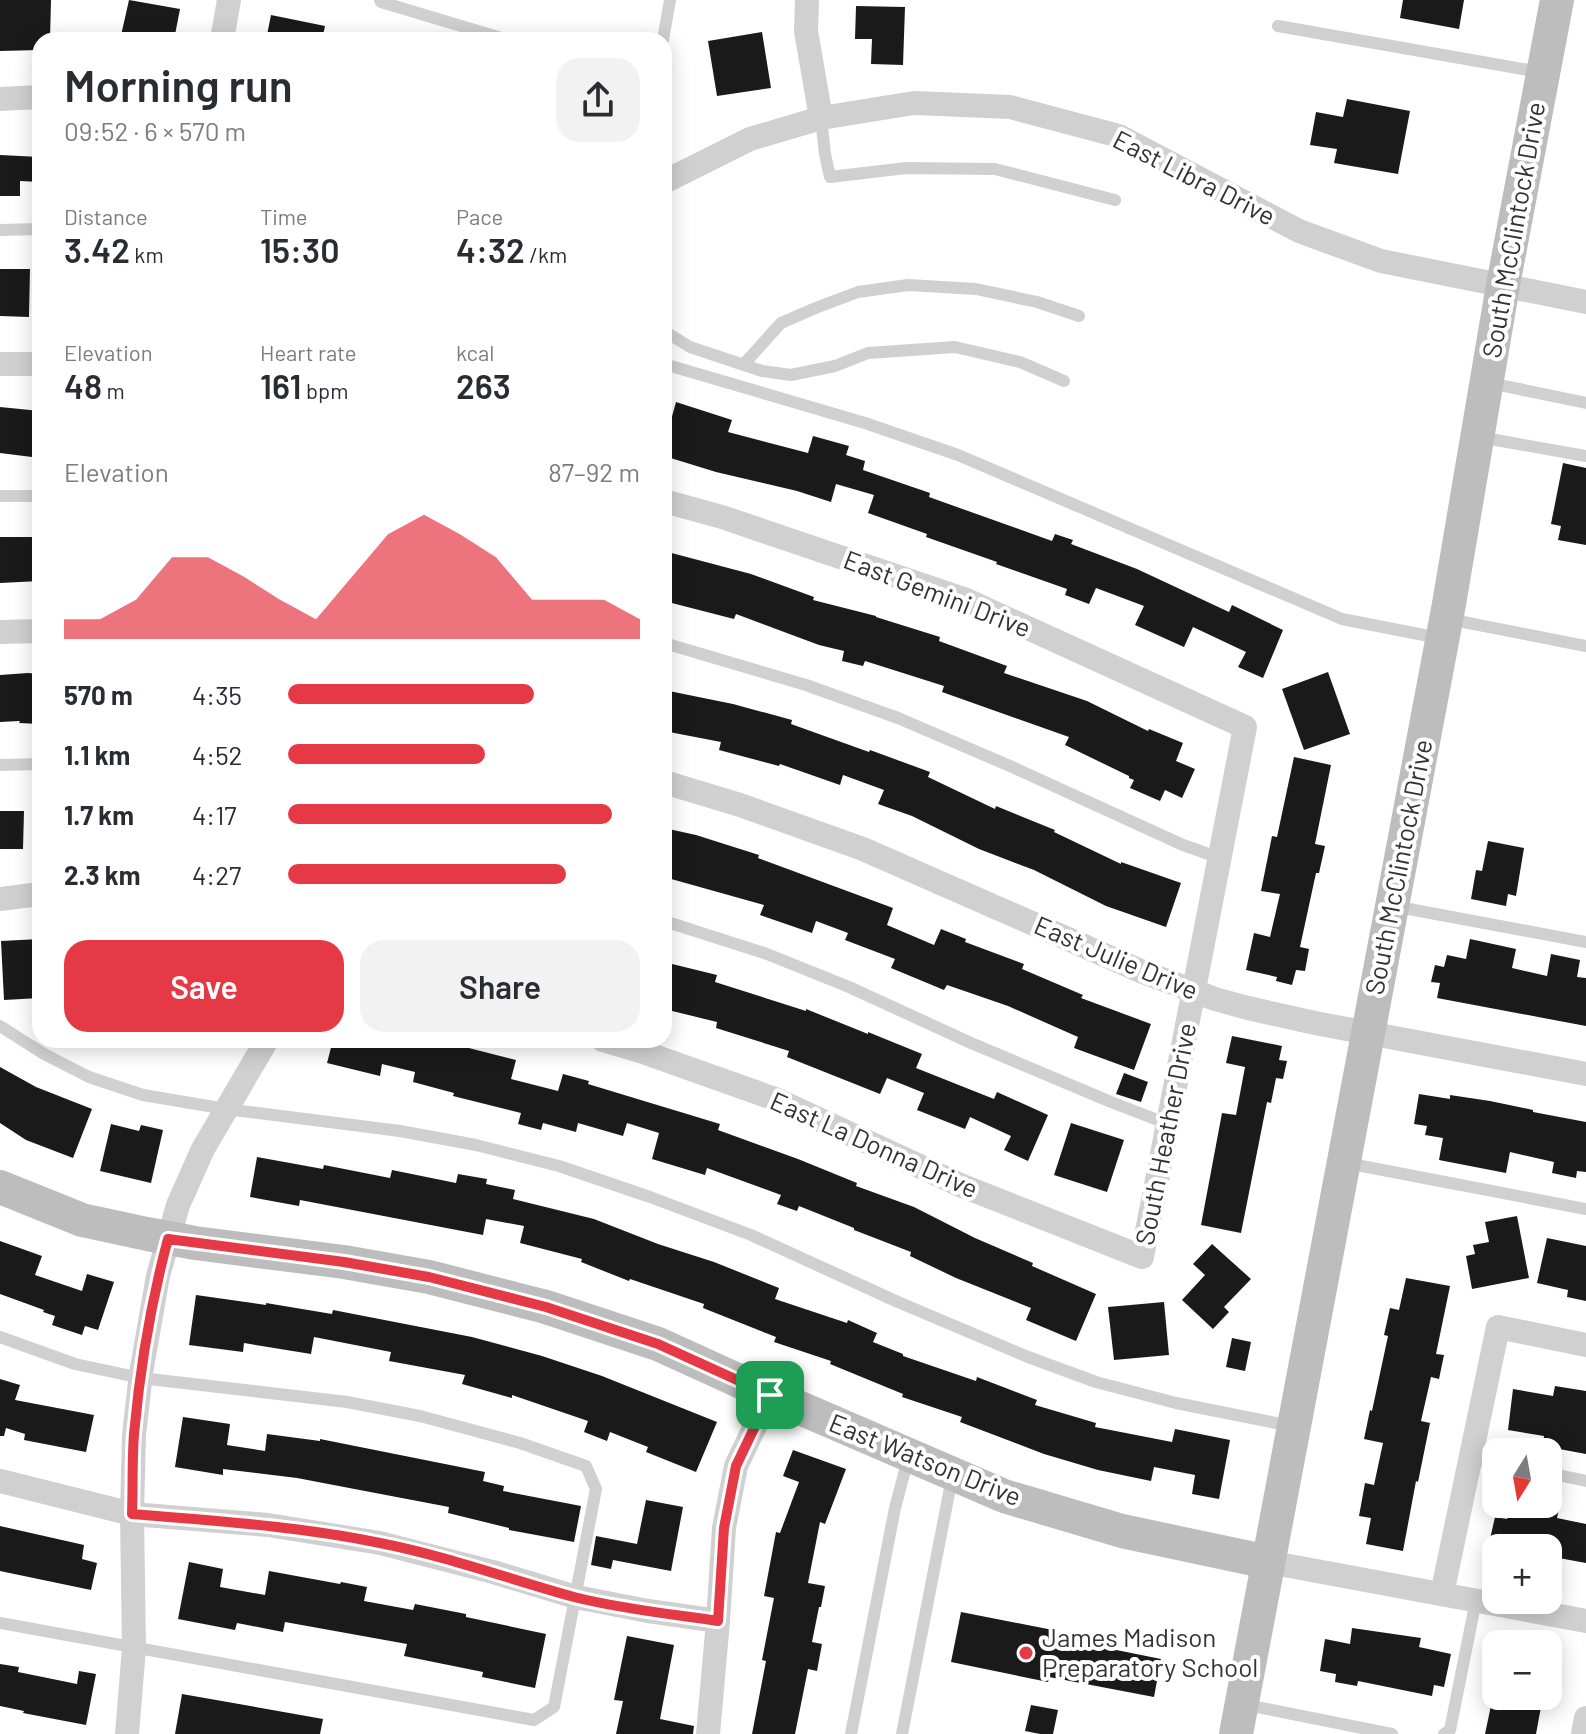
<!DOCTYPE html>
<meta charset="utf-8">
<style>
:root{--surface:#fff;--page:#f2f2f3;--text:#2b2b33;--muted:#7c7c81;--accent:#e63946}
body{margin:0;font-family:Barlow,sans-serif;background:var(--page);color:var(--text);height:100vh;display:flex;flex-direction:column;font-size:30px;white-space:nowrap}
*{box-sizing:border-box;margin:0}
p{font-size:26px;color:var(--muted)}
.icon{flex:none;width:44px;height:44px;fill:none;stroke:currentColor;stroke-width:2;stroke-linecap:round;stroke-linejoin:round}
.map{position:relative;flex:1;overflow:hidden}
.details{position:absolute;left:32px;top:32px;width:640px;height:1016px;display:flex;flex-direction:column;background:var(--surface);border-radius:24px;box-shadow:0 4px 20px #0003}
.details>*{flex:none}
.needle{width:52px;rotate:191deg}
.buttons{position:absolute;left:1482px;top:1438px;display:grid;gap:16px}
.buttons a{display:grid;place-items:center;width:80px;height:80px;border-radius:16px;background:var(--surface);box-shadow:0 4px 20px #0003;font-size:40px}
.pin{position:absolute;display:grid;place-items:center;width:68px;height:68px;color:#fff;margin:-34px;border-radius:16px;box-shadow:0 4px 12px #0006}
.round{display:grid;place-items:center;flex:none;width:84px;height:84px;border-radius:24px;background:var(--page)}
.overview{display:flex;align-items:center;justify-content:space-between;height:136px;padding:0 32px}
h1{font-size:44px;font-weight:600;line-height:60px}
.stats{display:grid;grid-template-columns:repeat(3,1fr);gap:12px;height:136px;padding:8px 32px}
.stats div{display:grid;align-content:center}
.stats b{font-size:34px;font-weight:600}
.stats small{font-size:22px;font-weight:400}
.stats p{font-size:22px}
.chart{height:224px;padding:16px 32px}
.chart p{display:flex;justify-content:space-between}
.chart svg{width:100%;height:144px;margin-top:8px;fill:var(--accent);opacity:.7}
.action{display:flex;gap:16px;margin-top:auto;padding:16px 32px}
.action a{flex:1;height:92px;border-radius:24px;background:var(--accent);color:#fff;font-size:32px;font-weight:600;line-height:92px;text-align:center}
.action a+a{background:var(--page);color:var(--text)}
ul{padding:0 32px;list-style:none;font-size:26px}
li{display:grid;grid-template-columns:128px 96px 1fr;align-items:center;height:60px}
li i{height:20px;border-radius:10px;background:var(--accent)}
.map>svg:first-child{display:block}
.building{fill:#1a1a1a}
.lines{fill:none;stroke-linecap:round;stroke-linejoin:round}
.lane{stroke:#d0d0d0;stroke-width:12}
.street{stroke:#d0d0d0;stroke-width:24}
.secondary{stroke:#bdbdbd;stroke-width:34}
.route-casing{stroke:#fff;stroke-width:16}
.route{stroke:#e63946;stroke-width:10}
.poi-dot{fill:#e63946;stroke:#fff;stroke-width:3}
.labels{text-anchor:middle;stroke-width:8;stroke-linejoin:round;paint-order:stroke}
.street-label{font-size:26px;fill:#333;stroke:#fff}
.poi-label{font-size:26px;fill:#333;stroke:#fff;text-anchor:start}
</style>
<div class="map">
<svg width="1586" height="1734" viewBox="0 0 1586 1734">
<rect width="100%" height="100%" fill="#fff"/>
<g class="building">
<polygon points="0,0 51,0 50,40 40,40 40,50 0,51"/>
<polygon points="129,0 180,9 174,40 120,40"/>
<polygon points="1403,0 1464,0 1459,29 1400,18"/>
<polygon points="856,6 905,7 903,65 871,64 872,39 855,39"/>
<polygon points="271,15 325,26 322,40 266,40"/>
<polygon points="762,32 771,88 717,96 708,41"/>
<polygon points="1347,99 1410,111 1398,174 1334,163 1337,149 1310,145 1316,112 1343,117"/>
<polygon points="0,155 40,157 40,182 20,181 20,196 0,196"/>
<polygon points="0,269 30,269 29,317 0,316"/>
<polygon points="676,402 732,420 728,432 808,453 813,436 849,446 846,455 865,461 863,470 930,493 929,497 1052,541 1055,534 1073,540 1071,544 1137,569 1229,612 1232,605 1283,630 1263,678 1238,667 1246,652 1193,627 1184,647 1135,625 1144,606 1096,588 1089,604 1065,595 1067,589 996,564 997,562 926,537 927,534 868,513 874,495 836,484 831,502 797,491 716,472 664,456 664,445"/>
<polygon points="0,407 40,411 40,458 0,453"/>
<polygon points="1563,463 1586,468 1586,545 1558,540 1561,526 1551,524"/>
<polygon points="0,537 40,537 40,581 0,583"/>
<polygon points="664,551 751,574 814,597 813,600 876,616 876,617 940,637 939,641 1007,666 1004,673 1087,701 1148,731 1149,729 1183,743 1176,761 1195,769 1182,798 1165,790 1160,801 1130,788 1134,780 1129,778 1129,776 1065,745 1069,737 942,692 944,686 865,661 863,666 842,661 844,651 819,645 736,614 734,619 664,601"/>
<polygon points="1328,672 1350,734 1304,750 1282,689"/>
<polygon points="28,673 40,674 40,724 19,723 20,721 0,722 0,675"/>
<polygon points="664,690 733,704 792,720 791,724 869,752 870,750 930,772 928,777 995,809 996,806 1055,830 1054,832 1121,864 1121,862 1181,883 1166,927 1106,906 1034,870 979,849 912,816 878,804 884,790 843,775 840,785 780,764 779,766 719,750 721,742 664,731"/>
<polygon points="1294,757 1331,765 1315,844 1325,846 1319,873 1316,873 1300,947 1309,949 1305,971 1296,970 1292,985 1276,981 1277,977 1246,970 1254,933 1270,937 1280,894 1261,891 1272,836 1277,837"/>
<polygon points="0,811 24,811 23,849 0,849"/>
<polygon points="664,828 696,835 759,855 758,858 893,908 887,925 934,945 941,929 966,939 965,942 1024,964 1022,969 1083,995 1081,998 1151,1024 1134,1070 1074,1048 1078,1037 1008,1006 947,985 944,990 891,968 895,959 845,940 848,933 816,921 812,933 760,915 764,905 664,877"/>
<polygon points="1488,841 1524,848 1516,896 1508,894 1506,906 1471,899 1476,870 1482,871"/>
<polygon points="40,939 40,998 4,1000 1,941"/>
<polygon points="1470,939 1516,949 1512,968 1547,976 1551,954 1580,960 1577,977 1586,978 1586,1026 1437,998 1440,983 1431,982 1435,965 1444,967 1447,955 1466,959"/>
<polygon points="668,963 717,975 715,982 806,1011 806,1009 868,1034 868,1032 922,1054 916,1068 994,1099 997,1092 1048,1115 1028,1161 1004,1150 1011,1136 970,1117 965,1129 917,1110 924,1093 887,1078 880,1094 787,1057 789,1051 716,1028 717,1022 664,1009 664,977"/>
<polygon points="1232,1036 1282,1046 1279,1060 1287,1061 1283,1079 1276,1078 1271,1103 1267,1102 1241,1233 1201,1225 1222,1113 1236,1115 1245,1067 1226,1063"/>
<polygon points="333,1040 444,1040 453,1042 453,1044 516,1060 511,1079 558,1091 563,1074 589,1081 588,1084 720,1124 718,1130 798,1159 857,1183 856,1186 914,1207 975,1238 1033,1263 1032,1266 1096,1294 1076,1341 1026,1320 1031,1308 956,1278 910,1256 911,1252 854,1230 854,1228 799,1206 797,1211 777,1204 781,1195 707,1168 705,1175 652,1159 659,1133 627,1123 623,1136 578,1123 576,1132 543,1123 541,1130 518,1124 521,1113 453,1096 454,1093 413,1082 415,1072 382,1064 380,1076 327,1063"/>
<polygon points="0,1067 36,1087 92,1109 73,1158 26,1140 0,1123"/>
<polygon points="1124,1073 1148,1082 1141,1102 1116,1094"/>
<polygon points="1419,1094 1450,1099 1450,1095 1490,1101 1533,1110 1533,1112 1586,1122 1586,1172 1577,1171 1576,1178 1552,1173 1554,1162 1510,1152 1506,1173 1439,1160 1443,1138 1425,1135 1427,1126 1414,1124"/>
<polygon points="1071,1123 1124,1140 1107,1192 1054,1175"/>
<polygon points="111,1124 139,1131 141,1125 163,1130 151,1183 100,1171"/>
<polygon points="257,1157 323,1169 324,1165 390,1178 392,1170 456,1183 458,1174 487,1179 486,1184 515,1190 513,1199 594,1219 658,1244 714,1262 779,1288 775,1299 847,1323 848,1320 877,1333 873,1342 903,1354 903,1356 976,1381 977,1377 1037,1400 1035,1405 1096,1423 1095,1427 1172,1442 1175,1429 1230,1440 1219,1499 1192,1494 1195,1475 1154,1467 1151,1481 1098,1470 1044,1454 960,1422 962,1417 902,1397 903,1394 830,1364 831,1361 774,1342 776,1337 703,1308 704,1304 630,1279 629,1281 581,1262 582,1259 520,1243 524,1226 486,1219 483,1235 300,1200 299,1206 250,1197"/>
<polygon points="1517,1216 1529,1278 1472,1289 1466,1256 1475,1254 1473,1245 1489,1242 1485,1222"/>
<polygon points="1547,1238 1586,1246 1586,1301 1567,1297 1568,1290 1537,1283"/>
<polygon points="0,1241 42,1256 35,1275 82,1291 87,1274 114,1282 98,1330 85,1326 82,1335 52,1325 55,1316 43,1312 44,1310 0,1294"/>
<polygon points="1212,1244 1251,1279 1224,1307 1229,1312 1213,1329 1182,1300 1205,1275 1193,1264"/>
<polygon points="1406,1278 1450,1286 1436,1354 1444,1355 1439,1379 1431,1377 1421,1421 1430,1423 1418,1482 1416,1481 1403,1551 1366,1544 1371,1518 1359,1516 1365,1483 1374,1485 1383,1443 1364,1439 1370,1410 1372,1411 1388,1336 1384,1335 1390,1308 1399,1310"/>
<polygon points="196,1295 266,1305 266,1303 332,1314 333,1310 472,1337 542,1356 602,1376 717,1422 696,1472 646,1452 648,1447 610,1432 607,1441 584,1432 588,1421 512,1395 512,1398 462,1384 465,1375 389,1361 391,1352 314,1337 311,1354 244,1343 243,1352 189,1345"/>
<polygon points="1164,1302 1169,1355 1114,1360 1108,1307"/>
<polygon points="1232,1338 1251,1342 1245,1371 1226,1367"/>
<polygon points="0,1379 20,1385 15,1400 94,1415 86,1452 24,1440 25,1434 6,1428 4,1436 0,1436"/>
<polygon points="1555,1386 1586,1391 1586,1454 1543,1446 1544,1436 1508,1430 1513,1389 1553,1396"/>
<polygon points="183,1417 230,1424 227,1445 265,1451 267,1434 320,1441 320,1439 485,1472 483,1481 504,1486 503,1491 581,1506 574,1542 509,1530 509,1528 448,1513 449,1507 365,1491 297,1478 223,1469 223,1475 175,1467"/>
<polygon points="793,1450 846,1469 825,1524 820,1522 808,1583 825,1586 821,1607 819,1607 812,1642 822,1644 817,1671 808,1669 795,1734 752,1734 766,1661 762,1660 774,1598 764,1596 776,1532 780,1533 799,1482 783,1476"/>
<polygon points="646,1500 683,1507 671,1571 613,1560 611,1569 591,1565 596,1536 637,1544"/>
<polygon points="1530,1504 1560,1504 1557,1518 1586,1524 1586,1563 1548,1556 1548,1548 1488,1548 1495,1517 1507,1519 1509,1511 1528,1515"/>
<polygon points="0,1526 84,1545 82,1559 97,1563 91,1590 0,1571"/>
<polygon points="189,1562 223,1569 220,1587 265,1595 269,1571 340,1584 341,1582 367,1587 364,1601 413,1610 415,1604 466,1614 466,1617 546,1634 535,1688 482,1677 483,1672 404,1656 407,1644 285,1622 283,1632 237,1623 235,1630 178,1619"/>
<polygon points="961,1612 1058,1631 1057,1638 1161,1659 1154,1697 1049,1677 1048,1682 951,1662"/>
<polygon points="1352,1628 1421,1638 1419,1647 1451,1654 1444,1687 1434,1685 1432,1696 1358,1681 1357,1686 1335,1682 1336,1674 1320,1671 1325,1639 1350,1644"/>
<polygon points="627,1636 674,1645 660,1719 694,1726 693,1734 616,1734 623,1701 614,1700"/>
<polygon points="0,1664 19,1667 18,1672 77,1684 79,1671 96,1674 86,1725 23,1713 24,1711 0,1706"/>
<polygon points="182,1694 323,1719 320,1734 175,1734"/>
<polygon points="1493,1696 1543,1696 1536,1734 1485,1734"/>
<polygon points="1031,1705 1058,1710 1053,1734 1040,1734 1025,1731"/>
</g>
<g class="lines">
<g class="lane">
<polyline points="380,0 381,2 508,40"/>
<polyline points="1278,26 1540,72"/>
<polyline points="663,40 670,0"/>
<polyline points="821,118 825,154 830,177 906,168 995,169 1115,200"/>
<polyline points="0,230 40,229"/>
<polyline points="664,331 690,347 762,371 791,375 835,366 868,353 955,347 1020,362 1064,381"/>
<polyline points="664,364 865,423 958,455 1342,619 1439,638"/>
<polyline points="744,364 781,323 818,307 858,292 908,285 976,289 1037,302 1079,316"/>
<polyline points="1490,383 1586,403"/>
<polyline points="1479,437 1586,456"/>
<polyline points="0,496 40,496"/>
<polyline points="1448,619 1586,646"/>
<polyline points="664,643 806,685 898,718 1010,766 1183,845 1220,858"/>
<polyline points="0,765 40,764"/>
<polyline points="1393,906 1586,942"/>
<polyline points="664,921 767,954 849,987 971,1043 1111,1102 1168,1124"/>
<polyline points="0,1026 44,1054 89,1077 143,1095 226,1109 400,1131 476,1145 559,1166 650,1197 751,1235 898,1302 1028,1357 1096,1382 1176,1403 1291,1426"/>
<polyline points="1346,1163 1586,1209"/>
<polyline points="0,1337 75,1364 141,1378 347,1402 420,1416 520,1443 586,1466 596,1489 554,1707 534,1720 0,1623"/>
<polyline points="1471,1458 1496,1463"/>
<polyline points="1548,1473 1586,1481"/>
<polyline points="1242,1704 1392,1734"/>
<polyline points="851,1734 895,1508 908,1459"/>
<polyline points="902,1734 952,1478"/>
<polyline points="1444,1734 1450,1730 1476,1600"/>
</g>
<g class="street">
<polyline points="807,0 806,31 821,118"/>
<polyline points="222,40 229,0"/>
<polyline points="0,99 40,97"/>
<polyline points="664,182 750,139 821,118 914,103 1010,107 1119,136 1299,231 1381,261 1586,302"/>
<polyline points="0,364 40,364"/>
<polyline points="0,632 40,631"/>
<polyline points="664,782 740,805 863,849 1143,972 1215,999 1248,1008 1315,1023 1586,1074"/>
<polyline points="0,899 40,894"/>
<polyline points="603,1040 640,1051 775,1099 960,1185 1142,1257 1245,727 964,599 722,517 664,501"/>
<polyline points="0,1481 132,1514 268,1525 380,1543 493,1572 576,1597 648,1611 718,1621"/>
<polyline points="1268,1562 1586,1621"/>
<polyline points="1442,1594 1498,1327 1586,1345"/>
<polyline points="127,1734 134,1648 132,1514 134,1435 141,1373 158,1276 178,1205 203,1149 267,1040"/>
<polyline points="708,1734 718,1621 724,1528 736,1466 770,1395"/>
<polyline points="1583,1734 1586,1718"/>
</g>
<g class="secondary">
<polyline points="0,1187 82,1220 147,1234 195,1243 344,1262 429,1277 546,1307 658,1344 770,1395 1004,1496 1122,1531 1268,1562"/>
<polyline points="1236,1734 1449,604 1503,285 1557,0"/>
</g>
</g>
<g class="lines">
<g class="route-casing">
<path id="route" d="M168,1239L344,1262L429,1277L546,1307L658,1344L770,1395L736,1466L724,1528L718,1621C671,1614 621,1609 574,1597C509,1579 446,1556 380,1543C299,1526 215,1521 132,1514C133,1487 132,1460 134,1434C140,1368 151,1302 168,1239Z"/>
</g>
<use href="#route" class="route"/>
</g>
<circle class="poi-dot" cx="1026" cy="1653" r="8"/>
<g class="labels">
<g class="street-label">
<text transform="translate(1194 178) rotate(27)" y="9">East Libra Drive</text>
<text transform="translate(1514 230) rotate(-80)" y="9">South McClintock Drive</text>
<text transform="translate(937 594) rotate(21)" y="9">East Gemini Drive</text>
<text transform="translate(1399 867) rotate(-79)" y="9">South McClintock Drive</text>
<text transform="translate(1116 958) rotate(23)" y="9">East Julie Drive</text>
<text transform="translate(1166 1134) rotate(-79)" y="9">South Heather Drive</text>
<text transform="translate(874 1145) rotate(24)" y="9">East La Donna Drive</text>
<text transform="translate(925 1460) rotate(22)" y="9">East Watson Drive</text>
</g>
<g class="poi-label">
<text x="1042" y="1647">James Madison<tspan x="1042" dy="30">Preparatory School</tspan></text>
</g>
</g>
</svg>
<div class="buttons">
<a><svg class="needle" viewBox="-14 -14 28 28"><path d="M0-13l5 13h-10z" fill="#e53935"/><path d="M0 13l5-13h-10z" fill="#7c7c81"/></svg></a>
<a>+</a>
<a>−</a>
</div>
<div class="pin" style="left:770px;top:1395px;background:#1e9e55"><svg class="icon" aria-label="arrive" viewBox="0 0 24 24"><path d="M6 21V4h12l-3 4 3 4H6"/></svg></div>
<section class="details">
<div class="overview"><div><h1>Morning run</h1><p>09:52 · 6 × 570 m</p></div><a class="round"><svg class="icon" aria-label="share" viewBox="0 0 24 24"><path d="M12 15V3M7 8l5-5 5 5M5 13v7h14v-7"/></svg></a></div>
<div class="stats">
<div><p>Distance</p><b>3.42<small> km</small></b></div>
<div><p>Time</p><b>15:30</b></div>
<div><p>Pace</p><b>4:32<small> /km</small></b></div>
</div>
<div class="stats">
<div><p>Elevation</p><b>48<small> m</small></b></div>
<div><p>Heart rate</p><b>161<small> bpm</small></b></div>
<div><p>kcal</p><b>263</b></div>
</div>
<div class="chart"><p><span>Elevation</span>87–92 m</p>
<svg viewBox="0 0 160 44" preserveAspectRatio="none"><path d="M0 44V38L10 38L20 32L30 19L40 19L50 25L60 32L70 38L80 25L90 12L100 6L110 12L120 19L130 32L140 32L150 32L160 38V44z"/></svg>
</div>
<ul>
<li><b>570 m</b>4:35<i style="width:70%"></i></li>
<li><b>1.1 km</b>4:52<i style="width:56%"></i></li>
<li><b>1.7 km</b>4:17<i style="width:92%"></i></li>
<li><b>2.3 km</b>4:27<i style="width:79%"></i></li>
</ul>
<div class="action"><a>Save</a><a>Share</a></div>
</section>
</div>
